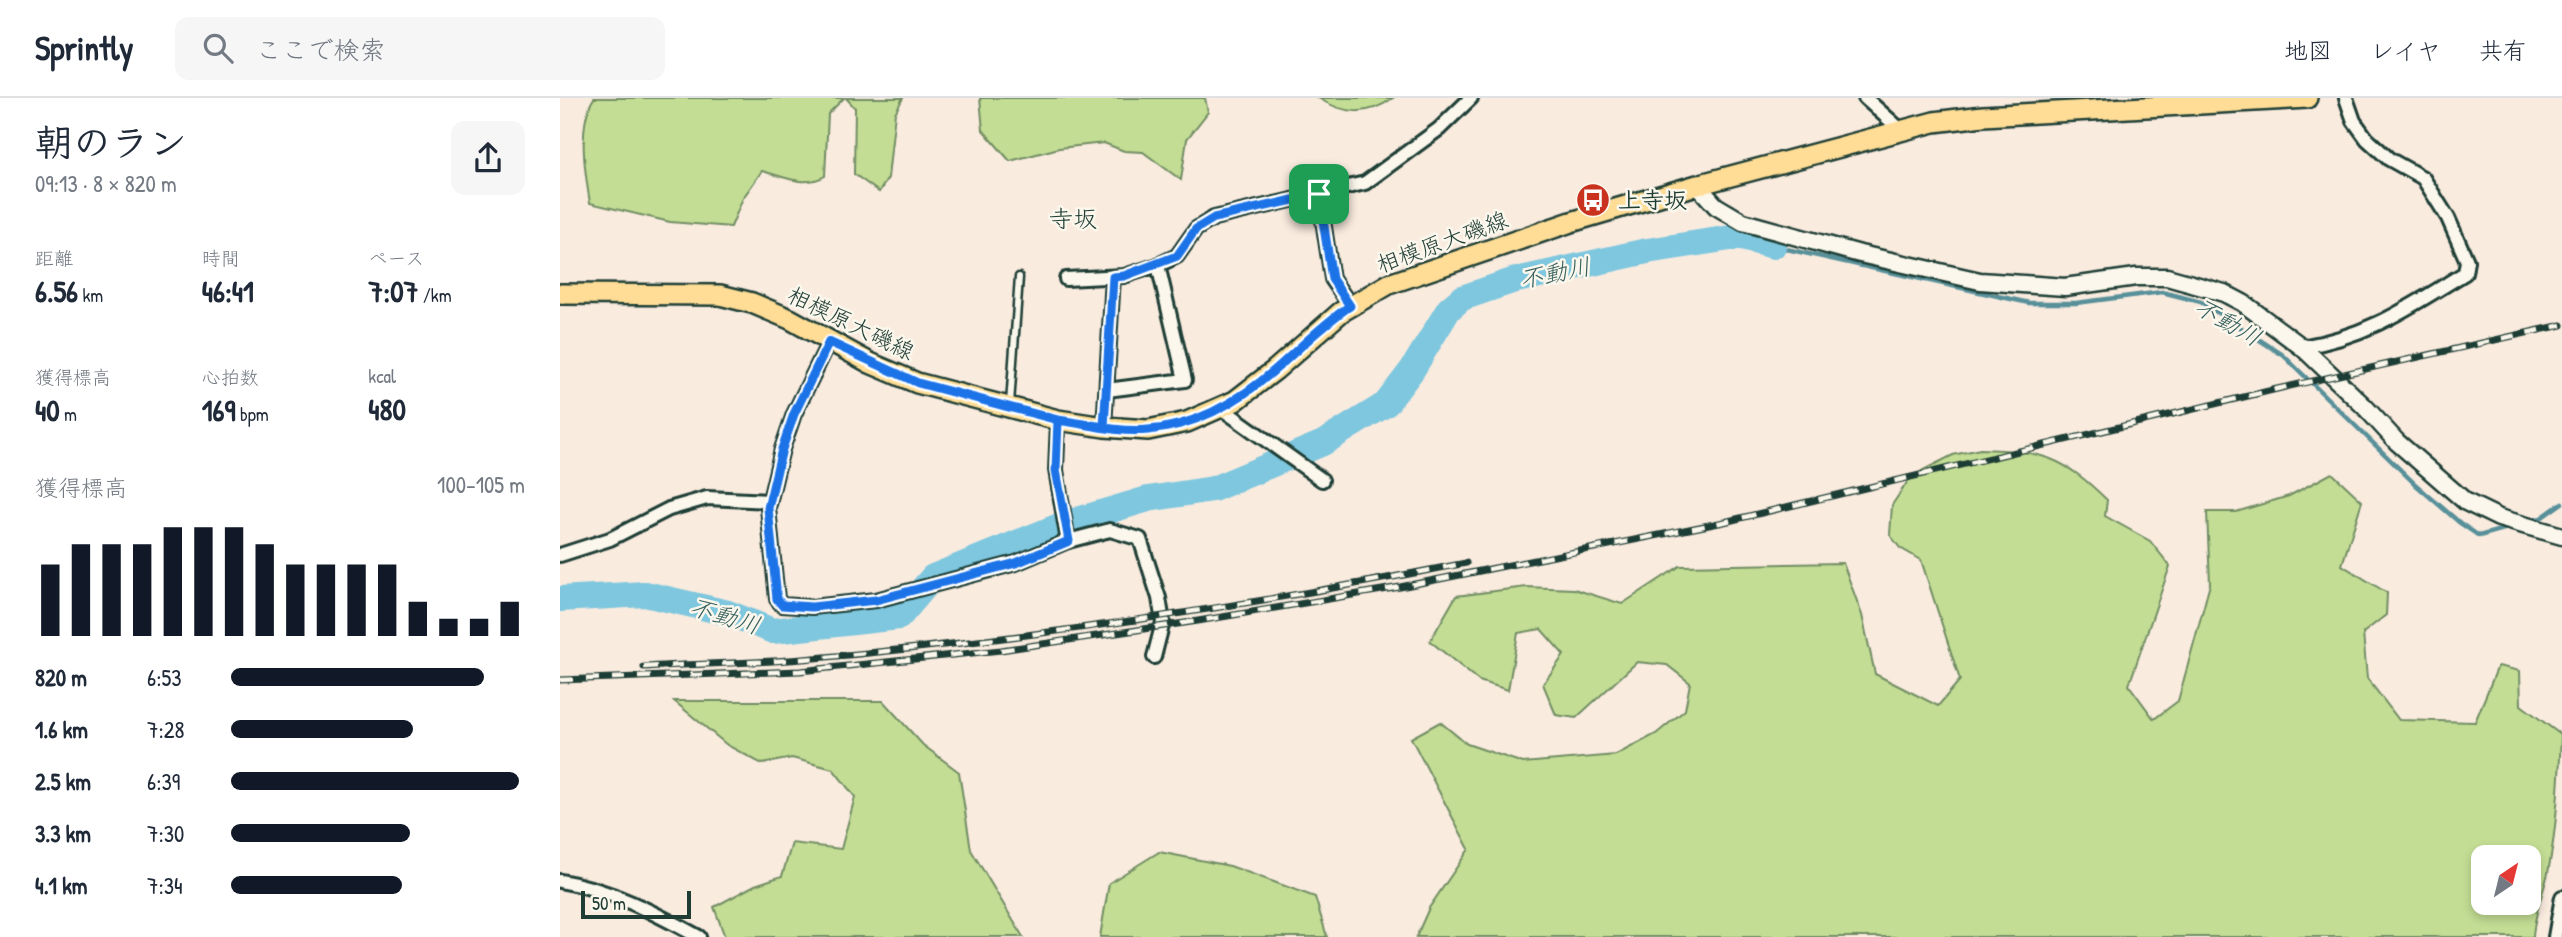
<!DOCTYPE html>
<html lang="ja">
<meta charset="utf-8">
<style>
:root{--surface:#fff;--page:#f6f6f7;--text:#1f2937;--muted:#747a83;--line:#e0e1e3;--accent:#111827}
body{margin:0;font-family:"Patrick Hand","Klee One",sans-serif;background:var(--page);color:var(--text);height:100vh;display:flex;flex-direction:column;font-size:26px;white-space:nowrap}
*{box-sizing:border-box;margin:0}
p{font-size:23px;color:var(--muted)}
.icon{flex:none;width:38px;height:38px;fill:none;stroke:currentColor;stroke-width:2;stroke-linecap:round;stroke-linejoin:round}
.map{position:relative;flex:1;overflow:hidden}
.sheet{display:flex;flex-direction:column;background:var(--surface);width:560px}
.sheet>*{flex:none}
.needle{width:46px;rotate:35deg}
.tools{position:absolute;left:1911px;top:747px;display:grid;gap:14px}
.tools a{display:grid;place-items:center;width:70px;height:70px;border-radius:14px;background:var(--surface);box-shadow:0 4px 10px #0003;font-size:35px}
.scale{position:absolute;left:21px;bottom:18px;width:110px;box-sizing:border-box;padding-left:7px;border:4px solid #1f3d34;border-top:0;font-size:19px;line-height:24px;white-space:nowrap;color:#1f3d34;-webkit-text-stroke:5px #fbf7ec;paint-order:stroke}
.pin{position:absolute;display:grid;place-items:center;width:60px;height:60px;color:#fff;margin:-30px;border-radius:14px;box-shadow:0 4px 10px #0006}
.round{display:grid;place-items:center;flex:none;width:74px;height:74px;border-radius:14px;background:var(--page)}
.summary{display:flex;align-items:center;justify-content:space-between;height:119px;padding:0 35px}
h1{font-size:38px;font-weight:700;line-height:52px}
.metrics{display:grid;grid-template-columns:repeat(3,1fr);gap:10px;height:119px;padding:7px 35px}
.metrics div{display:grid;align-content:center}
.metrics b{font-size:30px;font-weight:700}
.metrics small{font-size:19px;font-weight:400}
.metrics p{font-size:19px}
.chart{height:196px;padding:14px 35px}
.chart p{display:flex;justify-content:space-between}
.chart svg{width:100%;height:126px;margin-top:7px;stroke:var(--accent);stroke-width:6}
ul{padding:0 35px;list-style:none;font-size:23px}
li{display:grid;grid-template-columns:112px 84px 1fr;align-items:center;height:52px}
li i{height:18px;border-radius:9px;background:var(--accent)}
header{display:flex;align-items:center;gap:42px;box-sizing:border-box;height:98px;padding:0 35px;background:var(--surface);border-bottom:2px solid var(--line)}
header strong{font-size:33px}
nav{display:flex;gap:38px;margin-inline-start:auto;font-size:24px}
.search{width:490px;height:63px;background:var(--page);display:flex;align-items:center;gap:18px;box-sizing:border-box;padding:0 24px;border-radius:14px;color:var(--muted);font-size:26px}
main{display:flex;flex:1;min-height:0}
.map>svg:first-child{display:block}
.green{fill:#c3dd94;stroke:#718d64;stroke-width:2;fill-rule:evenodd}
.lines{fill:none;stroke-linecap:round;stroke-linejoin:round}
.stream{stroke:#58909a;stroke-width:4.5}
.river{stroke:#7ec7de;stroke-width:26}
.service-casing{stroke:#1f3d34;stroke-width:11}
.minor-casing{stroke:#1f3d34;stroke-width:18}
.tertiary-casing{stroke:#1f3d34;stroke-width:21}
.primary-casing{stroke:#1f3d34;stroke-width:24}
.service{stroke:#fbf7ec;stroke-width:6}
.minor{stroke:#fbf7ec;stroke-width:12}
.tertiary{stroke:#fbf7ec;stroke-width:16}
.primary{stroke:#ffdd96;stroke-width:19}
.rail-casing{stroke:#1f3d34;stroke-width:7}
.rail{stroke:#fbf7ec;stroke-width:4.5;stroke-dasharray:13;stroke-linecap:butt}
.route-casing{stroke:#fff;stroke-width:14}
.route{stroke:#1a73e8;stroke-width:9}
.labels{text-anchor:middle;stroke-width:5;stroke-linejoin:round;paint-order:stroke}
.poi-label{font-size:23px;font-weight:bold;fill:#1f3d34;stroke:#fbf7ec;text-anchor:start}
.street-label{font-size:23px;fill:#1f3d34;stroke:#fbf7ec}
.neighbourhood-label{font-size:24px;fill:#1f3d34;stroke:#fbf7ec}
.water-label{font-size:24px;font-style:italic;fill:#37605e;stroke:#fbf7ec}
</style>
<header>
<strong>Sprintly</strong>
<div class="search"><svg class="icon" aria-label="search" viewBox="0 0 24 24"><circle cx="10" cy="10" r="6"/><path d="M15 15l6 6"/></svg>ここで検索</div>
<nav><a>地図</a><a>レイヤ</a><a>共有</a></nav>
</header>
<main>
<section class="sheet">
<div class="summary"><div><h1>朝のラン</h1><p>09:13 · 8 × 820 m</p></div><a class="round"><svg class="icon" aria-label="share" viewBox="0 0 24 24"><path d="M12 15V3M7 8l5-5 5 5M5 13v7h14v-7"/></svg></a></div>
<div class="metrics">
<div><p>距離</p><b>6.56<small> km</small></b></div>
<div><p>時間</p><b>46:41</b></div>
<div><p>ペース</p><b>7:07<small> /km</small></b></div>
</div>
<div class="metrics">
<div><p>獲得標高</p><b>40<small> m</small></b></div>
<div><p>心拍数</p><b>169<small> bpm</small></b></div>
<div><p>kcal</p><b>480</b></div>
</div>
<div class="chart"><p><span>獲得標高</span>100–105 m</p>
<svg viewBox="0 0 160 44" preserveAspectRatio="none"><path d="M5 44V19M15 44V12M25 44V12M35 44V12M45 44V6M55 44V6M65 44V6M75 44V12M85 44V19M95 44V19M105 44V19M115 44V19M125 44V32M135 44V38M145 44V38M155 44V32"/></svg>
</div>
<ul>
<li><b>820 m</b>6:53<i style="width:86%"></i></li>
<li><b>1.6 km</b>7:28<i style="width:62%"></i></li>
<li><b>2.5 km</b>6:39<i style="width:98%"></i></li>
<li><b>3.3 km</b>7:30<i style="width:61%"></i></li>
<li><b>4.1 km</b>7:34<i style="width:58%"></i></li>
</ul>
</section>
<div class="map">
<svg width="2002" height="839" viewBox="0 0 2002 839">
<rect width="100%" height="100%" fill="#faebdf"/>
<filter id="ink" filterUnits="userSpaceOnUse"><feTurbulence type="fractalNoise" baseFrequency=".0143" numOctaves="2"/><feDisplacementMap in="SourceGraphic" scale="14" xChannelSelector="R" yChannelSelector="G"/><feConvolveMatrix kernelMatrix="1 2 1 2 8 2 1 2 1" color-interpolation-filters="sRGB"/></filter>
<g filter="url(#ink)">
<g class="green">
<path d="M34,0H284L268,16L265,78C245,90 222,78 202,73L183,100L171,129L110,124L30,105C25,75 17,26 34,0Z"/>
<polygon points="286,0 343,0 335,15 328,80 319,94 294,76 295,10"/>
<polygon points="420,0 645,0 648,14 627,41 621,82 583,54 564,53 544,45 499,50 450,63 423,32"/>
<path d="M758,0H833C807,19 784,16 758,0Z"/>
<path d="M1420,351C1482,353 1502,358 1547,402L1545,418L1590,443L1610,468L1569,587L1594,621L1618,603L1650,486L1647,414H1676L1729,398L1772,375L1802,403L1782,467L1827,495L1826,517L1803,535L1807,580L1839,622L1915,624L1938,568L1960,573L1961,607L2001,637C1999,684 1997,729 1988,775C1983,796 1974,817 1973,839H856L869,810L909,751L851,640L880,624L907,646L963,665L1056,657L1096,636L1125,612L1130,585L1107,567L1077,564L1016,620L996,617L983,586L1004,557L981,531L958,535L948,592L919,583L870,543L896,498L966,489L1014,491L1062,506L1120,468L1283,465L1302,517L1315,576L1378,608L1400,582L1361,462L1340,450L1330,437L1332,407L1348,383L1363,372L1393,357ZM1923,760H1969V805H1923Z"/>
<polygon points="114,603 323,603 363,647 399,674 411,752 463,839 165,839 154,809 195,787 222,778 232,745 281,751 295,699 273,671 232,660 202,666 167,647"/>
<polygon points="599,754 670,768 755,799 767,839 540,839 549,785"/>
</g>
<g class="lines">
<g class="stream">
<polyline points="1213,148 1469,205 1516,205 1602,194 1641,204 1723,257 1855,386 1900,425 1919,438 1951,429"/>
<polyline points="1969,423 1981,420 2002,405"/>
</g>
<polyline class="river" points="0,501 85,496 168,515 213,533 339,519 373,479 504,426 588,401 653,391 763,345 826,306 852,272 889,211 902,200 952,183 1087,153 1177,139 1213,148"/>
<g class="service-casing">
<polyline id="service" points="450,306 459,179"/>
</g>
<g class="minor-casing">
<g id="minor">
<polyline points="1305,0 1342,33"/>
<polyline points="759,96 772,181 791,208"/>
<polyline points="506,181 564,178 598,167 617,158 636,131 654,120 805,85 879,31 911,0"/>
<polyline points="269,244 234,316 222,351 208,410 217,501 222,507 252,509 316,502 456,465 508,443 550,432 580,441 599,500 603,524 594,559"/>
<path d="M1742,249C1809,238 1849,209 1905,175L1907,163L1888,120L1863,80L1829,61L1807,41L1794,23L1786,0"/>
<polyline points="547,292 625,282 598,167"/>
<polyline points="661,310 762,382"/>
<polyline points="498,322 496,372 508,443"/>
<polyline points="544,329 553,179"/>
<polyline points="0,457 50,441 109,411 147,400 210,403"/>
<path d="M0,783C50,791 95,815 139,839"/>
<polyline points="1995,839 2002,799"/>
</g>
</g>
<g class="tertiary-casing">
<polyline id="tertiary" points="1137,87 1156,108 1183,124 1300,156 1420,183 1505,189 1576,179 1607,179 1664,195 1683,205 1742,249 1805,309 1837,344 1906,404 1939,420 2002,438"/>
</g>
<g class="primary-casing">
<polyline id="primary" points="0,196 160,197 192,205 230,221 310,265 357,285 498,322 544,329 588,332 627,324 675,303 715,272 781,214 829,186 1011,124 1137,87 1374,24 1423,18 1747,0"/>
</g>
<use href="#service" class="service"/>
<use href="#minor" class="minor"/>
<use href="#tertiary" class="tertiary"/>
<use href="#primary" class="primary"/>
<g class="rail-casing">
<g id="rail">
<path d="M84,569C137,566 190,565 243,561C465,542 688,508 906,465"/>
<polyline points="0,582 240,573 441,552 638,523 840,489 1164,424 1717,291 2002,227"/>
</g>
</g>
<use href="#rail" class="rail"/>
</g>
</g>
<g class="lines" filter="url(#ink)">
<g class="route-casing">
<path id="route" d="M759,96L654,120L636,131L617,158L564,178L553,179L544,329L498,322L358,285L269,244L234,316L222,351L208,410L217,501L222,507L252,509L316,502L456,465L509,443L496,372L498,322C526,326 559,335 588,332C637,328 681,302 717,270C741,249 764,225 790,208L772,181L759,96"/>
</g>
<use href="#route" class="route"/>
</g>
<defs>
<g id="bus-disc" transform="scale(1.75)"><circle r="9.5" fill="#c8321e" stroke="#fbf7ec"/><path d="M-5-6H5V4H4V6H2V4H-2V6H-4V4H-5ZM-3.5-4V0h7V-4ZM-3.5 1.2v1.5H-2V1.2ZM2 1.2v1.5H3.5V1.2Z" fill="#fff"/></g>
</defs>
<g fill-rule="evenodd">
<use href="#bus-disc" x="1033" y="102"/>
</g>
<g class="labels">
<g class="poi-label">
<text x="1058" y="110">上寺坂</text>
</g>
<g class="street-label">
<text transform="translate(882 144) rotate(-20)" y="8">相模原大磯線</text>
<text transform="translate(291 225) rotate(26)" y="8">相模原大磯線</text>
</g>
<g class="neighbourhood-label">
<text x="513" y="129">寺坂</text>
</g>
<g class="water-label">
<text transform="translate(995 175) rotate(-11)" y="8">不動川</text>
<text transform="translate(1668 224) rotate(30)" y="8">不動川</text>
<text transform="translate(165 518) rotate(17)" y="8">不動川</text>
</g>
</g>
</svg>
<div class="tools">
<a><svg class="needle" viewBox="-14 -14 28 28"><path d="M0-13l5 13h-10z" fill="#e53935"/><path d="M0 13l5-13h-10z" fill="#747a83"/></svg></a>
</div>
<div class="scale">50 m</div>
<div class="pin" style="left:759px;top:96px;background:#1e9e55"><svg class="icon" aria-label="arrive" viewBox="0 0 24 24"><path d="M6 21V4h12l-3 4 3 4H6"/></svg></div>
</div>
</main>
